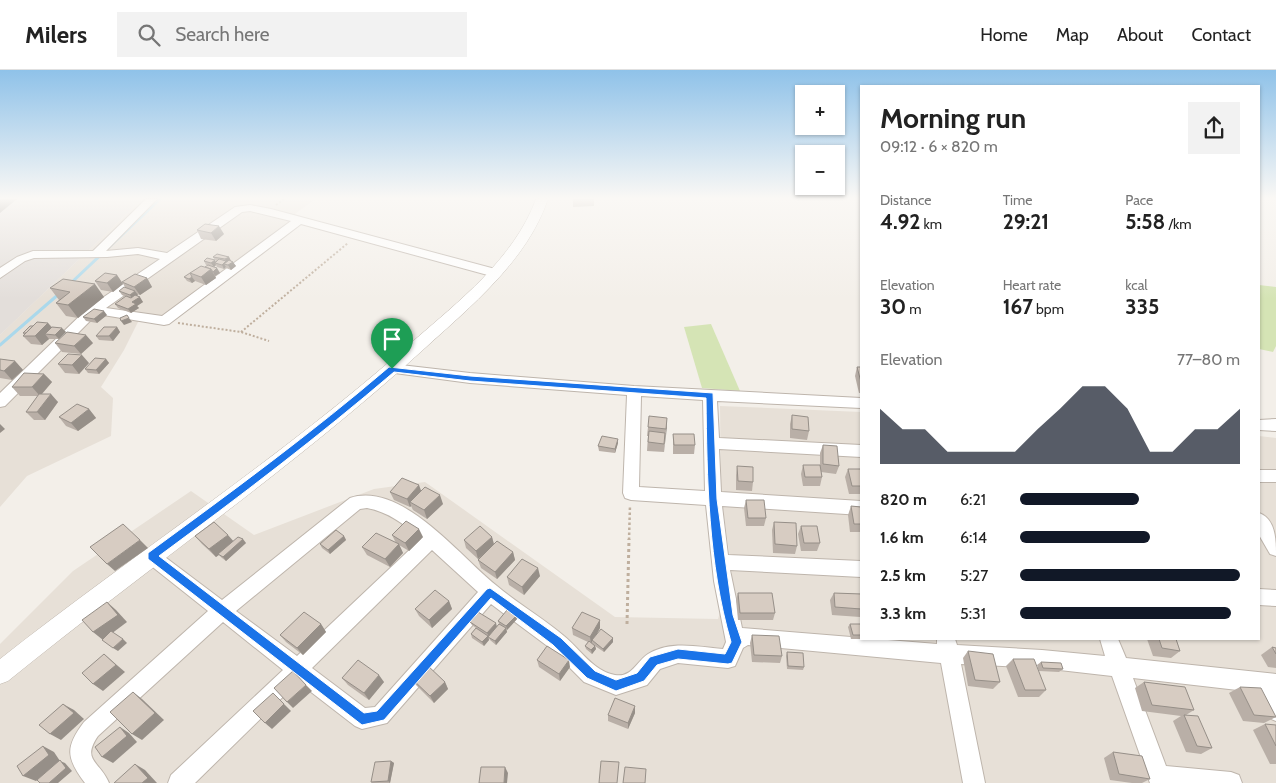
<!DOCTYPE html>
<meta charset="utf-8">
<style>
:root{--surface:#fff;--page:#f2f2f2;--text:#222;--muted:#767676;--line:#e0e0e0;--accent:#111827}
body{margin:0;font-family:Cabin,sans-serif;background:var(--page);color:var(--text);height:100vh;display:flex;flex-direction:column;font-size:19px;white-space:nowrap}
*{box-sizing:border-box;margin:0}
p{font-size:16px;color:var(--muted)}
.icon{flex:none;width:28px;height:28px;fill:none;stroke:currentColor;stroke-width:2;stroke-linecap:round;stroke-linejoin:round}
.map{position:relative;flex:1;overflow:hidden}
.sheet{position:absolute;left:860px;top:15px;width:400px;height:555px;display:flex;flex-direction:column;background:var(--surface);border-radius:0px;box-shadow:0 1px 4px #0004}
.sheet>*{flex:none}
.controls{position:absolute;left:795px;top:15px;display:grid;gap:10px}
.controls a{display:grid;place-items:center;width:50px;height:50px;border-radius:0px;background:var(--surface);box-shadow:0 1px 4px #0004;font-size:25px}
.pin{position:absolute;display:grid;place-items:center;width:42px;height:42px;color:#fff;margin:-51px -21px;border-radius:50% 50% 50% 0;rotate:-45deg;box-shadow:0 0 5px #0007}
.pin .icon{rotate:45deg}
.round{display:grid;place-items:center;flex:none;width:52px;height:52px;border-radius:0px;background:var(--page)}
.head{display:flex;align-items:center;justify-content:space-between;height:85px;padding:0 20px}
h1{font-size:28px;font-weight:700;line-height:38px}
.figures{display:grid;grid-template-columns:repeat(3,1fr);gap:8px;height:85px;padding:5px 20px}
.figures div{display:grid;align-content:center}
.figures b{font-size:21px;font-weight:700}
.figures small{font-size:14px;font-weight:400}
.figures p{font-size:14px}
.chart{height:140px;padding:10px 20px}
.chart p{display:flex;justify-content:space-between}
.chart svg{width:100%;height:90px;margin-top:5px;fill:var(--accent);opacity:.7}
ul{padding:0 20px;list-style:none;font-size:16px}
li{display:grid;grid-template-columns:80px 60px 1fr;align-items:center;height:38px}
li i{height:12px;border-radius:6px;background:var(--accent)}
header{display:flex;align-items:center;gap:30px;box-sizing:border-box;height:70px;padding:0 25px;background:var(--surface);border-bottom:1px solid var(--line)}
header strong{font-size:24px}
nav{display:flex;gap:28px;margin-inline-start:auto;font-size:18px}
.search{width:350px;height:45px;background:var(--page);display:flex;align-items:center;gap:12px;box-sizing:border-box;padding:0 18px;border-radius:0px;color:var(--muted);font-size:19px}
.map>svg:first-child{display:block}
.residential{fill:#e7e0d7}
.industrial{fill:#e3deda}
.green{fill:#d5e4b5}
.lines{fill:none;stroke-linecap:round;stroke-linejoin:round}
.stream{stroke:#aad8eb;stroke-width:3}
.minor-casing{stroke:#beb5ac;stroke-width:2}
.tertiary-casing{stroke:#beb5ac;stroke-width:1}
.path-far2{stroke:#bfaf9e;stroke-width:2;stroke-dasharray:2 2;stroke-linecap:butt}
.path-far1{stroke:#bfaf9e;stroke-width:2.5;stroke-dasharray:2.5 2.5;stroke-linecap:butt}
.path{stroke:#bfaf9e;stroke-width:3;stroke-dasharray:3 3;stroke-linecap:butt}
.minor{fill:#fff;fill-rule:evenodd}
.tertiary{fill:#fff;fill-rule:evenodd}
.wall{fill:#b9afa7}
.shaded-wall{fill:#968f88}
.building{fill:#d7ccc2;stroke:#968f88}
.route{fill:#1a73e8;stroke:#fff;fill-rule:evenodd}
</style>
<header>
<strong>Milers</strong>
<div class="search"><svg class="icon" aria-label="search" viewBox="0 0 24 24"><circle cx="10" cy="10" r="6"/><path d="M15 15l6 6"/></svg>Search here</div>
<nav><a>Home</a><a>Map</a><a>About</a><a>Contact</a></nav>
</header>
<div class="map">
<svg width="1276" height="713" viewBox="0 0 1276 713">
<rect width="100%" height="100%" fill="#f3efe9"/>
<g class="residential">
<polygon points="142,129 315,129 295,144 306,148 300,154 166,254 139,250 124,280 101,317 113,328 111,366 27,406 0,437 0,265"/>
<polygon points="720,336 861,342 861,569 1259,569 1259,366 1276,368 1276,713 0,713 0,574 73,501 191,421 254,465 374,419 425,412 615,547 718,549 732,502 721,426"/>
</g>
<polygon class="industrial" points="0,129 142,129 0,265"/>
<g class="green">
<polygon points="1259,215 1276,217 1276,276 1273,282 1259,279"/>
<polygon points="711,254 740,321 702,318 684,257"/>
</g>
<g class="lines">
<g class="stream">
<polyline points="71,213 160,129"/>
<polyline points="0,275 60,223"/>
</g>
<g class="minor-casing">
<g id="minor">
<path d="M146,129H157L106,181L138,178L167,183L235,137L250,135L271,139L499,200L501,203L495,207L301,154L169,254L164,255L97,244L5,336L0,337V323L89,237L160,189L138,184L107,187L34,188L25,191L0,208V198L17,187L33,181H93ZM250,141L291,151L162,246L106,238L242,142Z"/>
<path d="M392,294L470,303L634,316L861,328V338L717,331L719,368L861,375V387L719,379L721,422L861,431V445L722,436L728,485L861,491V507L730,500L742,558L937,574V569H955L957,575L1042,580L1105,586L1100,569H1118L1126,588L1276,604V651L1269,648L1255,622L1133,608L1166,696L1231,702L1239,705L1242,713H1150L1112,606L1042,598L961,594L985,713H963L941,593L748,575L743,578L735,596L728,598L678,593L660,599L647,615L616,625L584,612L550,578L491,534L387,653L362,659L355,656L298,612L195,713H168L171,705L283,600L223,552L98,666C81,691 100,691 109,713H85C66,688 65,677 84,652L208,541L145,491L142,486L145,481L151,478L157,481L222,530L350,428C402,411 460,487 497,516C518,534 543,548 564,566C580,579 593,601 615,605C632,608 637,591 648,584C671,570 698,577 723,579L726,572L714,511L706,435L631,430L625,428L623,423L627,325L470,313L387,302L385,299L387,296ZM641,326L703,330L705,421L639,417ZM367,438C388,442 405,454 421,469L297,586L236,541L360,439ZM432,480L478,522L375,637L365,638L312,598Z"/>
<polygon points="1276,349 1276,361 1259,360 1259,350"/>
<rect x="1259" y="400" width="17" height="12"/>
<path d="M1259,443C1276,449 1276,471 1276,486L1270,484L1259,465Z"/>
<polygon points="1259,519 1276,520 1276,536 1259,535"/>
</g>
</g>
<g class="tertiary-casing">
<path id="tertiary" d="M536,129H548C527,191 471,236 424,279C293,398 146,499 8,611L0,614V589C136,482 281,388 411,273C458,232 514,189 536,129Z"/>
</g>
<g class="path-far2">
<polyline points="276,135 284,129"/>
<polyline points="178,253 241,262 269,271"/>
<polyline points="241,262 348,173"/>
</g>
<polyline class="path-far1" points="629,470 630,435"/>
<polyline class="path" points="627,554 629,469"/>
<use href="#minor" class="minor"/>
<use href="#tertiary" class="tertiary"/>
</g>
<g class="wall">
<polygon points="573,129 594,129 594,136 573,137"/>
<polygon points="197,160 224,164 216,171 201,169"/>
<polygon points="213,187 229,187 231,191 236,196 231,200 226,198 226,197 224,199 217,197 216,195 214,197 206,195 204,191 216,191"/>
<polygon points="201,196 220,203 215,206 216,208 206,215 195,211 192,213 187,211 184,207"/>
<polygon points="117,205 123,214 113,222 101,220 95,211"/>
<polygon points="147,208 152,217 140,225 137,224 138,225 137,226 143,232 137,236 139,238 131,243 118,238 115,234 126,227 122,225 119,221 125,217 122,212"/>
<polygon points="50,218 104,227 78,248 66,246 56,233 59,230"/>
<polygon points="107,245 97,253 86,251 83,247"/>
<polygon points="48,253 52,257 66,262 59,269 49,269 42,275 31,274 23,266 24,265 23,263 33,256"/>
<polygon points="117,257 120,262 113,271 99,270 96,266"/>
<polygon points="55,273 93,273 81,284 62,282"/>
<polygon points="0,289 15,291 23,300 12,310 0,308"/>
<polygon points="106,289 109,293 99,304 88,303 85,299"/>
<polygon points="89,293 79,304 65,303 58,294"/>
<polygon points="857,297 861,297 861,323 859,323 855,306"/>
<polygon points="44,304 52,312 42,324 58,332 45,350 34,350 26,342 38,326 20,326 12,317"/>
<polygon points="89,339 96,348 78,361 66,356 59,347"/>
<polygon points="792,345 809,361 807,370 790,368 790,354"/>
<polygon points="667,348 664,382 647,381 648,366 647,366 648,357"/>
<polygon points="673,364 695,375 694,384 673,384"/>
<polygon points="618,373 615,383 599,381 598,376"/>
<polygon points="823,375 839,396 836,404 821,402 822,407 820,416 803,416 801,404 803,395 820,398 820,383"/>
<polygon points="737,396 753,412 752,421 736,420 736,405"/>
<polygon points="848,399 861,399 861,424 849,424 845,407"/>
<polygon points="421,421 443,434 427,449 413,440 411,436 410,437 394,430 390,422"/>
<polygon points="746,430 766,448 764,456 746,456 744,438"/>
<polygon points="851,436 861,437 861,462 850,462 848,445"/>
<polygon points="774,452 797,476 795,484 773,483 772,460"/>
<polygon points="801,456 820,473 817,481 801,481 798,464"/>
<polygon points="392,465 423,467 409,481 399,475 403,483 390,497 367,485 362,477 396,473"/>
<polygon points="195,466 233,471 246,473 226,491 222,488 219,485 216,487 202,474"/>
<polygon points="344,466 346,470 330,484 322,478 320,474"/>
<polygon points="492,467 494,474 513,482 515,490 497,509 481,498 478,490 488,480 478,489 466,478 464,470"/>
<polygon points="540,506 524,525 509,515 507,507"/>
<polygon points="738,523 775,543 773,550 738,550 736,530"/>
<polygon points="834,523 861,524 861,545 860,547 832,545 830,530"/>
<polygon points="449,531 452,539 432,558 419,546 415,539"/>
<polygon points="517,549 507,560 506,559 507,562 496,575 490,570 488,566 489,570 484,576 472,568 471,564 476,558 472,555 470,552 497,556 499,554 498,551"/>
<polygon points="600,550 600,558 596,566 613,568 613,572 604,582 595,576 596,579 592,584 586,579 585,576 588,572 573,565 572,558"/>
<polygon points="321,554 326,562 303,585 286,572 280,565"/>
<polygon points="850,554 861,554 861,569 869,569 851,569 848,557"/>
<polygon points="752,565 782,586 780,593 752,592 750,573"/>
<polygon points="1000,569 1023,569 1022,570"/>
<polygon points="1147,569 1176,569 1180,581 1171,588 1153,586"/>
<polygon points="1272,577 1276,578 1276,598 1268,597 1261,585"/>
<polygon points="968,581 1000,612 993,619 968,616 963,588"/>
<polygon points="787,582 804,597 803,600 787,599 786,586"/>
<polygon points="1013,589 1046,620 1039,627 1018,627 1006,596"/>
<polygon points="537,590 570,597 560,611 539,597"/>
<polygon points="1041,592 1063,599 1059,602 1039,601 1037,595"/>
<polygon points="342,608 384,612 369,630 348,615"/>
<polygon points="411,608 445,612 448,619 434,633 415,614"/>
<polygon points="1144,612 1194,640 1186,645 1212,678 1201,684 1186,682 1173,651 1181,646 1142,641 1135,618"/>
<polygon points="1240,617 1276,647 1264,653 1243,651 1229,623"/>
<polygon points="635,636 635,643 628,659 608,651 608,645"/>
<polygon points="1265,654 1276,655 1276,694 1270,694 1253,660"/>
<polygon points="1113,682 1150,709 1142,713 1132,713 1110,710 1104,688"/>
<polygon points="391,691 394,693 390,713 372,713 371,712"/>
</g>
<g class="shaded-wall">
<polygon points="0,129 17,129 0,143"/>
<polygon points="219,156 224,164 216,171 211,163"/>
<polygon points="229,187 231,191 224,194 226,197 224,199 222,195 226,191 225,189"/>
<polygon points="215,190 216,193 215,193 216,195 214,197 211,193"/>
<polygon points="233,192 236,196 231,200 228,195"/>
<polygon points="217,198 220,203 215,206 213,202"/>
<polygon points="211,199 216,208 206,215 201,207"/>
<polygon points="117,205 123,214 113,222 107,213"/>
<polygon points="192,207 195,211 192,213 189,209"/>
<polygon points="147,208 152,217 140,225 134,217"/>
<polygon points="95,214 104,227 78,248 68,235"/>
<polygon points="135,221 138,225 132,229 130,225"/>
<polygon points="140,227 143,232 137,236 139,238 131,243 128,239 132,232"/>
<polygon points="104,241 107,245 97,253 94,249"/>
<polygon points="129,248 132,252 124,255 121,251"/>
<polygon points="48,253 55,262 45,264 49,269 42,275 35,266"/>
<polygon points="117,257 120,262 113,271 109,266"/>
<polygon points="62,258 66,262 59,269 55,265"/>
<polygon points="86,265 93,273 81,284 74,276"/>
<polygon points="82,285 89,293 79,304 72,295"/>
<polygon points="106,289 109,293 99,304 96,300"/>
<polygon points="15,291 23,300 12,310 4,301"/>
<polygon points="44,304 52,312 40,326 32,317"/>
<polygon points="51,324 58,332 45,350 37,342"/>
<polygon points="89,339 96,348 78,361 71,353"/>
<polygon points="667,348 667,357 664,382 666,359"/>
<polygon points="0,354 5,359 0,363"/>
<polygon points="618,369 618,373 615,383 615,379"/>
<polygon points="419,415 422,423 410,432 411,436 410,437 407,429"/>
<polygon points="440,425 443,434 427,449 424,440"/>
<polygon points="419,459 423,467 409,481 405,473"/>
<polygon points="228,465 235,473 216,487 209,479"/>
<polygon points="344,466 346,470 330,484 328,480"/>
<polygon points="492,467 494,475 478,489 476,481"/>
<polygon points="243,469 246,473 226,491 223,487"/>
<polygon points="140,470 148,478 115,501 107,494"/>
<polygon points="399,474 403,483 390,497 385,489"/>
<polygon points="513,482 515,490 497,509 495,502"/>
<polygon points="538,498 540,506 524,525 522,517"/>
<polygon points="449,531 452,539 432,558 429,550"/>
<polygon points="107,532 116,540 127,552 103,570 93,562"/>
<polygon points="516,546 517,549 507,560 506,556"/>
<polygon points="600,550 600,558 593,571 592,570 592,572 591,574 590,567"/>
<polygon points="496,553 497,557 489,567 487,563"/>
<polygon points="321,554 326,562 303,585 297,578"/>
<polygon points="506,558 507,562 496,575 495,571"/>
<polygon points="488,566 489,570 484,576 482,572"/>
<polygon points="613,568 613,572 604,582 603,579"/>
<polygon points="123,569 127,573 118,581 113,578"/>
<polygon points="595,576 596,579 592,584 591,580"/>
<polygon points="104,584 125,602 103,621 93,614"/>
<polygon points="569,590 570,597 560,611 559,604"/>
<polygon points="379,605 384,612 369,630 364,623"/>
<polygon points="445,612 448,619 434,633 430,626"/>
<polygon points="306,615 312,621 293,638 287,632"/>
<polygon points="133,622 142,629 164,650 142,670 132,664"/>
<polygon points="63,634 74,640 84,649 61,670 50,664"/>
<polygon points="284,634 291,641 272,659 265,653"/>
<polygon points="635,636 635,643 628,659 628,653"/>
<polygon points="120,657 129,663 137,672 113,693 102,687"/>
<polygon points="43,676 54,682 60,691 65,693 72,701 58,713 49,713 60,691 36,711 23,706"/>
<polygon points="391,691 394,693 390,713 388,711"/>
<polygon points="135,694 145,700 157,713 142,713"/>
<polygon points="505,697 508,703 507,713 504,713"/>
</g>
<g class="building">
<polygon points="205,154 219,156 211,163 197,160"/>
<polygon points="217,184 229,187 225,189 213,187"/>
<polygon points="207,188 215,190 211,193 204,191"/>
<polygon points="219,189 226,191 222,195 215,193"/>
<polygon points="229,190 233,192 228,195 224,194"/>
<polygon points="208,195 217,198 213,202 211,199 205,197"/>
<polygon points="201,196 211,199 201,207 190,203"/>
<polygon points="105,203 117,205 107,213 95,211"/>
<polygon points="190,203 192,207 189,209 184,207"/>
<polygon points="135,204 147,208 134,217 122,212"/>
<polygon points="63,209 95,214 68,235 56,233 70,222 50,218"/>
<polygon points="124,217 135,221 130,225 119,221"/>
<polygon points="135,225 140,227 132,232 136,234 128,239 115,234 126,226 131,228"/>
<polygon points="94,239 104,241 94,249 83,247"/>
<polygon points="127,245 129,248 121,251 120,248"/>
<polygon points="37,252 48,253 35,266 23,266"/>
<polygon points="30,256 33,256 26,263 23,263"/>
<polygon points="52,257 62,258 55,265 45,264"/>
<polygon points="104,257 117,257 109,266 96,266"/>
<polygon points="67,262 86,265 74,276 55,273"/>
<polygon points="68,284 82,285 72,295 58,294"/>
<polygon points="95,288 106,289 96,300 85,299"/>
<polygon points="0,289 15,291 4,301 0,300"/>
<polygon points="857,297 861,297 861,312"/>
<polygon points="24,303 44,304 32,317 12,317"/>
<polygon points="39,324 51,324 37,342 26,342"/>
<polygon points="77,334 89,339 71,353 59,347"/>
<polygon points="792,345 808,347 809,361 792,359"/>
<polygon points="649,346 667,348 666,359 648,357"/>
<polygon points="649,361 665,363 664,374 648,372"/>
<polygon points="673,364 694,364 695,375 674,375"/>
<polygon points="602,366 618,369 615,379 598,376"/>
<polygon points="823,375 837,376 839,396 823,394"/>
<polygon points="803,395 820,395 822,407 805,407"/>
<polygon points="737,396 753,397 753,412 738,411"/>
<polygon points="848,399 861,399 861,416 852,416"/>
<polygon points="402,408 419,415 407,429 390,422"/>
<polygon points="425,417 440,425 424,440 410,432"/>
<polygon points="746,430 764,430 766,448 748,448"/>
<polygon points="851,436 861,437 861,454 854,454"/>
<polygon points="406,451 419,459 405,473 392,465"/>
<polygon points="214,452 228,465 209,479 195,466"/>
<polygon points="774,452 796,453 797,476 775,474"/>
<polygon points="123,454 140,470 107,494 90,477"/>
<polygon points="480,456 492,467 476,481 464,470"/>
<polygon points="801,456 817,456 820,473 804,473"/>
<polygon points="336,460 344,466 328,480 320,474"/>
<polygon points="376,463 399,474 385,489 362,477"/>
<polygon points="238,467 243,469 223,487 218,484"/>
<polygon points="497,471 513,482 495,502 478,490"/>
<polygon points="522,489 538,498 522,517 507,507"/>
<polygon points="435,520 449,531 429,550 415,539"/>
<polygon points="738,523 772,523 775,543 740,543"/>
<polygon points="834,523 861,524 861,539 835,537"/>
<polygon points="107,532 118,545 93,562 82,550"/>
<polygon points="507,540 516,546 506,556 498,551"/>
<polygon points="304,542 321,554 297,578 280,565"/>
<polygon points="478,542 496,553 487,563 470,552"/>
<polygon points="582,542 600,550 590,567 572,558"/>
<polygon points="499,554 506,558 495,571 488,567"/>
<polygon points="850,554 861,554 861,565 853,565"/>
<polygon points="476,558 488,566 482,572 471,564"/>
<polygon points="601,559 613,568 603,579 592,570"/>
<polygon points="111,561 123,569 113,578 102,570"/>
<polygon points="752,565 779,566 782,586 754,585"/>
<polygon points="1159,569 1176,569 1180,581 1162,578"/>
<polygon points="589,571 595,576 591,580 585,576"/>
<polygon points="547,576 569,590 559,604 537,590"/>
<polygon points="1272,577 1276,578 1276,584"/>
<polygon points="968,581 993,584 1000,612 975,610"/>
<polygon points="787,582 803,583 804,597 788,596"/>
<polygon points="104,584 116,595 93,614 82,603"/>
<polygon points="1013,589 1034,589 1046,620 1025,620"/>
<polygon points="358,590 379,605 364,623 342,608"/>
<polygon points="1041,592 1061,593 1063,599 1043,598"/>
<polygon points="426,594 445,612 430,626 411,608"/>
<polygon points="293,601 306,615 287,632 274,618"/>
<polygon points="1144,612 1185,617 1194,640 1152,635"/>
<polygon points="1240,617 1261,618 1276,647 1254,645"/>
<polygon points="133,622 155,643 132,664 110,642"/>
<polygon points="273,623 284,634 265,653 253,641"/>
<polygon points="615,628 635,636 628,653 608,645"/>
<polygon points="63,634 74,643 50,664 39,655"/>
<polygon points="1184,645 1198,646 1212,678 1197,676"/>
<polygon points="1265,654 1276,655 1276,676"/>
<polygon points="120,657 127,666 102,687 95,677"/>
<polygon points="43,676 49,685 23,706 17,696"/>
<polygon points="1113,682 1142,686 1150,709 1119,704"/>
<polygon points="60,690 66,698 49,713 40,713 37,710"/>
<polygon points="391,691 388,711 371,712 375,692"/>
<polygon points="601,691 619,692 617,713 599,713"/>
<polygon points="135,694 148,708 142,713 114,713"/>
<polygon points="481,697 505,697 504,713 479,713"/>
<polygon points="625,697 646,699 645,713 623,713"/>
</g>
<linearGradient id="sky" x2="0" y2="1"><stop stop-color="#8fc2e9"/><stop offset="0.56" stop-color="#faf8f5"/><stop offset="1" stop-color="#faf8f5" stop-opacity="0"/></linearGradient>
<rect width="1276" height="229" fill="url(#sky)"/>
<path class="route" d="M389,297L470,306L713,323L717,429L733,545L742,572L732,593L728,594L678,589L657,595L644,611L616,621L587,608L553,575L491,528L384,650L362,655L148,489V483C230,423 312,363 389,297ZM394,302L470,311L706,328C707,409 708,493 731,572L725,584L678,579L650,587L637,603L616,610L595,601L561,568L490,518L487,519L377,641L364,643L159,486C239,427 318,367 394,302Z"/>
</svg>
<div class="controls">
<a>+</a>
<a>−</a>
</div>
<div class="pin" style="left:392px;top:299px;background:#1e9e55"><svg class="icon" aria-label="arrive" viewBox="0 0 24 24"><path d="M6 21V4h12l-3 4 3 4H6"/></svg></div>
<section class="sheet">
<div class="head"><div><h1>Morning run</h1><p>09:12 · 6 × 820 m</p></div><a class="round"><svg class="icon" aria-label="share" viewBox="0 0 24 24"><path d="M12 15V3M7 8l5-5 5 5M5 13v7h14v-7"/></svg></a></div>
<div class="figures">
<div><p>Distance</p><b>4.92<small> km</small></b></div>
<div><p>Time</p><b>29:21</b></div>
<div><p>Pace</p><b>5:58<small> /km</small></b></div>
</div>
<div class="figures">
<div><p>Elevation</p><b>30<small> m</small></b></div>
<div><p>Heart rate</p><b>167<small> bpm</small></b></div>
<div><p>kcal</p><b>335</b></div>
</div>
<div class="chart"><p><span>Elevation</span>77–80 m</p>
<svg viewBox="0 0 160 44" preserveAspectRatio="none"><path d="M0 44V17L10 27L20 27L30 38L40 38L50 38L60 38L70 27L80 17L90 6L100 6L110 17L120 38L130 38L140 27L150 27L160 17V44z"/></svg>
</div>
<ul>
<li><b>820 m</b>6:21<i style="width:54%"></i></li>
<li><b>1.6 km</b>6:14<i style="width:59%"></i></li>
<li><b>2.5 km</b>5:27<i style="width:100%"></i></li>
<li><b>3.3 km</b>5:31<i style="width:96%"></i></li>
</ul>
</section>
</div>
